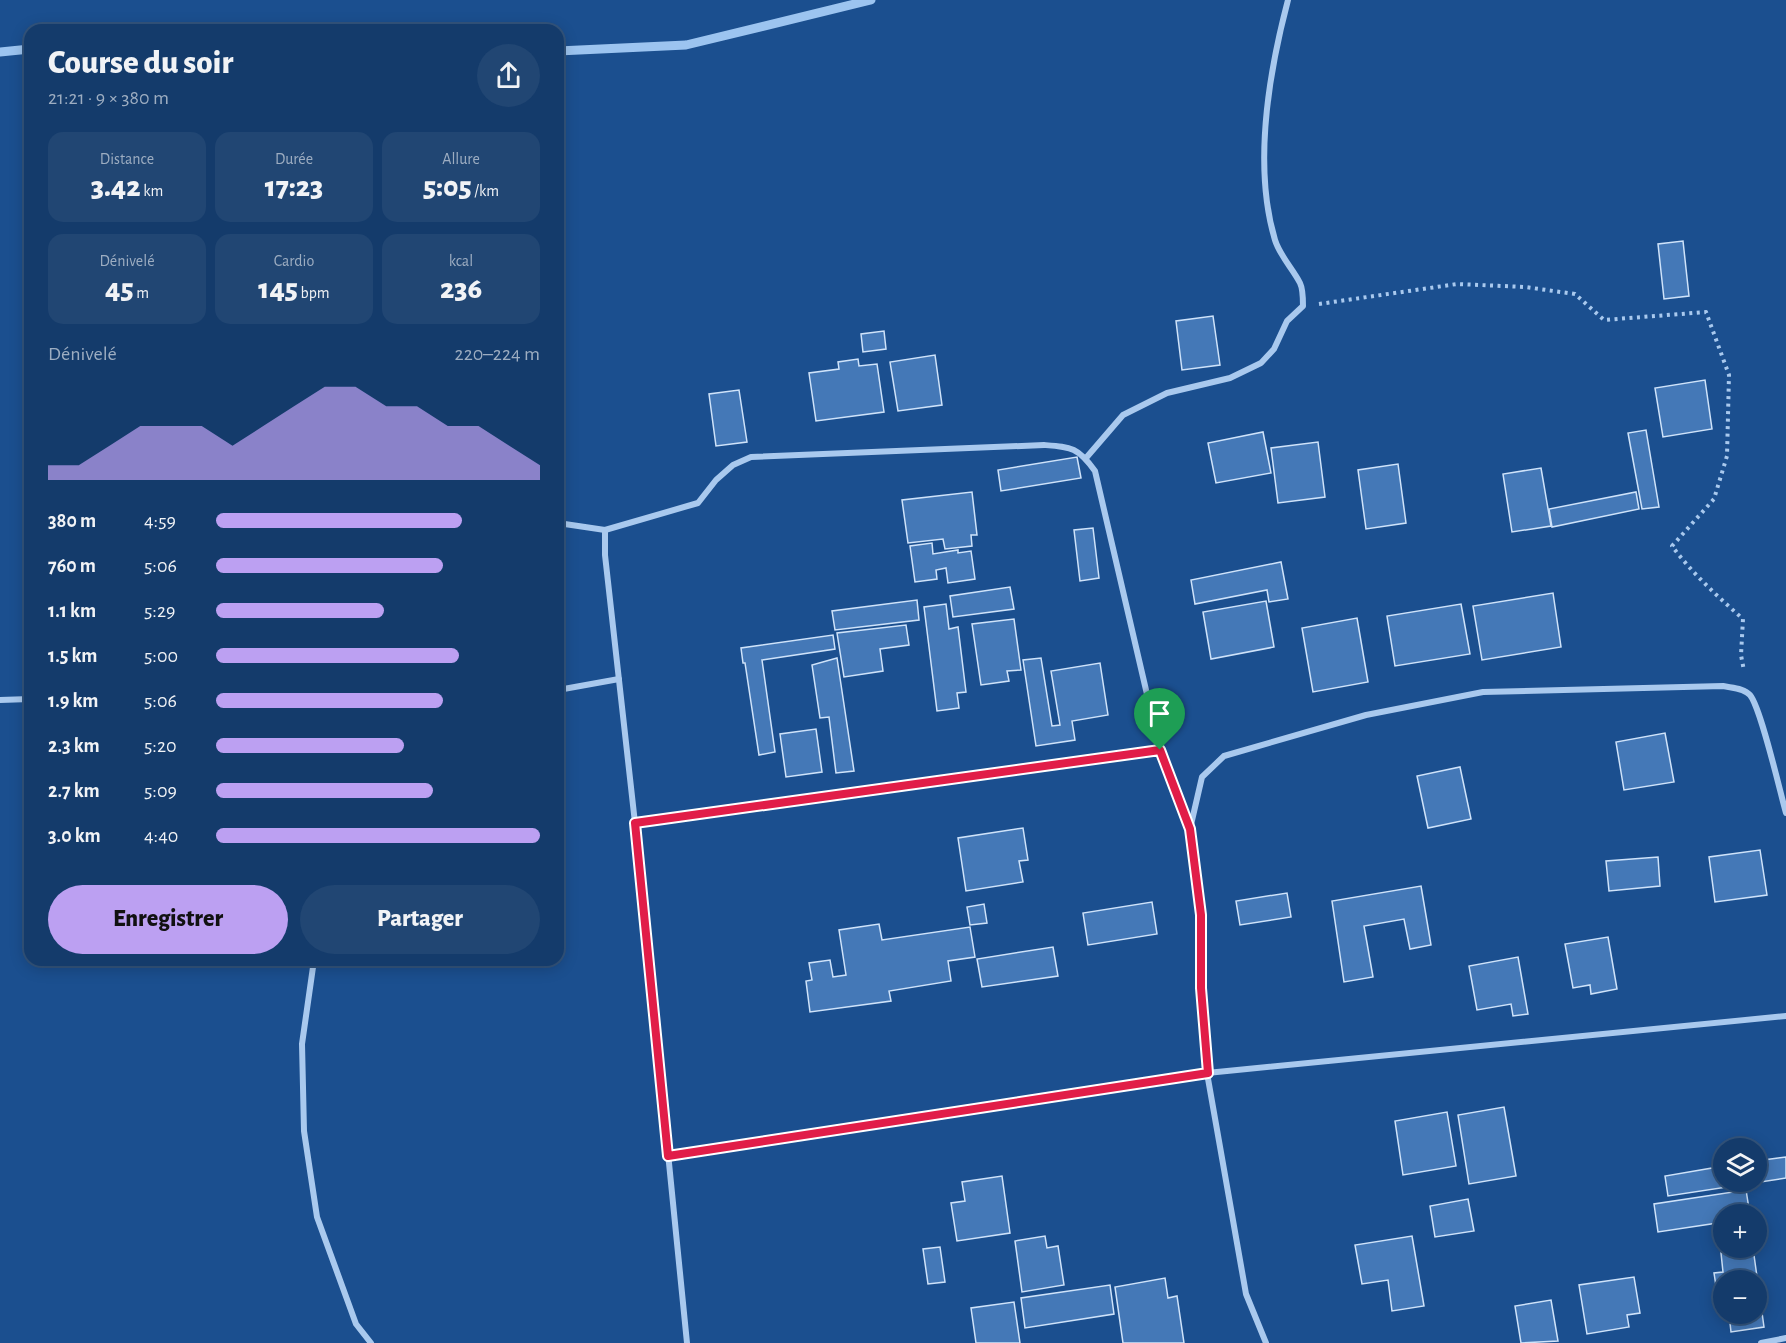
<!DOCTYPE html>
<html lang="fr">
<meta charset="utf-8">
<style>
:root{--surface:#143b6b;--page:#214673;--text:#f1f3f6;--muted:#9dadc1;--line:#33557e;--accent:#bca0f2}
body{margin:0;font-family:"Alegreya Sans",sans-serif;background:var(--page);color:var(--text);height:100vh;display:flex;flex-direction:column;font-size:22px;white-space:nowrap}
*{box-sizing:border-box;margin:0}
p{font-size:20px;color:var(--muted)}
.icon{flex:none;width:33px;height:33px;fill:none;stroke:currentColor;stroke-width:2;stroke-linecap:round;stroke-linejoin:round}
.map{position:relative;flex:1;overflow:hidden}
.drawer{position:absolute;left:24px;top:24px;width:540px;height:942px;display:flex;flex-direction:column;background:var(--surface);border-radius:18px;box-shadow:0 3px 15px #0003,0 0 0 2px var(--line)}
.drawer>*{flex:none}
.tools{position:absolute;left:1713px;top:1138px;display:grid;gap:12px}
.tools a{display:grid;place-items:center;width:54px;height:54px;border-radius:50%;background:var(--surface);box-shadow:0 3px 15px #0003,0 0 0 2px var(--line);font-size:30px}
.pin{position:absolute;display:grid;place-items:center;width:51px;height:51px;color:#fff;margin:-62px -26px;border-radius:50% 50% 50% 0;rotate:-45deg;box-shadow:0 0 6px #0007}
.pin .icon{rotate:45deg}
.round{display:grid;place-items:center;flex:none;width:63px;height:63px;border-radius:32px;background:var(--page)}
.summary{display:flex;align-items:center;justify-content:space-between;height:102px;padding:0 24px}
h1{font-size:33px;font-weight:800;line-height:45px}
.figures{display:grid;grid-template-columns:repeat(3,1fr);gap:9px;height:102px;padding:6px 24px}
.figures div{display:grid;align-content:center;border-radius:15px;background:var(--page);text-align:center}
.figures b{font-size:30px;font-weight:800}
.figures small{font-size:16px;font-weight:400}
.figures p{font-size:16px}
.chart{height:168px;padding:12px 24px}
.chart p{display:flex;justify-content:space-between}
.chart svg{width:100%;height:108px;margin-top:6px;fill:var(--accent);opacity:.7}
.cta{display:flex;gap:12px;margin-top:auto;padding:12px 24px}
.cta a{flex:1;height:69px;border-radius:36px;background:var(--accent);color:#111;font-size:24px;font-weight:800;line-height:69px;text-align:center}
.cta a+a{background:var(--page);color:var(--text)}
ul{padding:0 24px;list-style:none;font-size:20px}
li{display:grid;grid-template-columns:96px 72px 1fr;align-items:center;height:45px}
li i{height:15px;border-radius:8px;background:var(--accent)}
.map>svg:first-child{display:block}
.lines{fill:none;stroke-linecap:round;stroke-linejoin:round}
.stream{stroke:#9cc4f0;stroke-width:9}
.building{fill:#4478b7;stroke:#cfe3fa;stroke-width:1.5}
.path{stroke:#a9c9ee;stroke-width:4;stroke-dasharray:3 4.5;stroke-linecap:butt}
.street{stroke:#a9c9ee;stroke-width:6}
.route-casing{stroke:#fff;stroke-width:12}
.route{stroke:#e11d48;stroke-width:8}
</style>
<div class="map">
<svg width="1786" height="1343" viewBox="0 0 1786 1343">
<rect width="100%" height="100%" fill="#1b4f8f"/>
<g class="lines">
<g class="stream">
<polyline points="558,51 686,45 871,0"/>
<polyline points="0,52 30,49"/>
</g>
</g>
<g class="building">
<polygon points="1683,241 1689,296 1664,299 1658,244"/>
<polygon points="1213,316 1220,365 1182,370 1176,321"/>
<polygon points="884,331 886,349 863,352 861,334"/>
<polygon points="935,355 942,405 898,411 890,362"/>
<polygon points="858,359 859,366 877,364 884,412 816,421 809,373 839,369 838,362"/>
<polygon points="1705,380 1712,429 1663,437 1655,388"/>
<polygon points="739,390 747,442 716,446 709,394"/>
<polygon points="1646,430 1659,507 1642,509 1628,433"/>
<polygon points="1263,432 1271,473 1216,483 1208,443"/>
<polygon points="1318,442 1325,497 1278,503 1271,448"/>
<polygon points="1077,457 1081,478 1001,491 998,470"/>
<polygon points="1398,464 1406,523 1366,529 1358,470"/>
<polygon points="1541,468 1551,526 1512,532 1503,474"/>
<polygon points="972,492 977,535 971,535 972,546 945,549 943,539 908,543 902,500"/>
<polygon points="1636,492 1639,509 1552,527 1549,509"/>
<polygon points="1093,528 1099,578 1080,581 1074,530"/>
<polygon points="932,543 933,554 958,550 958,553 971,551 975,579 948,583 946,568 936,570 937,579 915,582 910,546"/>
<polygon points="1281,562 1288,599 1269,602 1267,590 1195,604 1191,580"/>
<polygon points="1010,587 1014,609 953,617 950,596"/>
<polygon points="1553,593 1561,647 1482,660 1473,606"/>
<polygon points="917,600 919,620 835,630 832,611"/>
<polygon points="1266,601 1274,647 1211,659 1203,612"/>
<polygon points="946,604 949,629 958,627 966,692 957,693 959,708 937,711 924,607"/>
<polygon points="1461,604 1470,654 1395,666 1387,616"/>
<polygon points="1357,618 1368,682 1313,692 1302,628"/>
<polygon points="1014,619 1021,670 1007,671 1009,681 981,685 972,624"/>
<polygon points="906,625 909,645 880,649 883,671 844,677 837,633"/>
<polygon points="833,635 835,649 762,660 775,752 759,755 745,663 743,663 741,648"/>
<polygon points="837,658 854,771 836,773 829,717 820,718 812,665"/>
<polygon points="1041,658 1052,726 1060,725 1051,671 1100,663 1108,715 1072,721 1075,740 1036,746 1023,660"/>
<polygon points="816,729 822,772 786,777 780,734"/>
<polygon points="1665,733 1674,782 1624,790 1616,742"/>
<polygon points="1460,767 1471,819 1428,828 1417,776"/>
<polygon points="1023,828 1028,860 1019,861 1023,882 966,891 958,838"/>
<polygon points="1760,850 1767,895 1715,902 1709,857"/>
<polygon points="1658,857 1660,886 1609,891 1606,861"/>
<polygon points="1421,886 1431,945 1410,949 1404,919 1364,926 1373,977 1344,982 1332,901"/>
<polygon points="1287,893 1291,917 1240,925 1236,901"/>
<polygon points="1152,902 1157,934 1088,945 1083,913"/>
<polygon points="984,904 987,923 970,925 967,907"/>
<polygon points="879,924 882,940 970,927 975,957 948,961 951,981 889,991 891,1001 810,1012 806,981 812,980 809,963 830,960 833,977 846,975 839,930"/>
<polygon points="1608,937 1617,989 1591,994 1590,985 1573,988 1565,944"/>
<polygon points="1053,947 1058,976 982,987 977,959"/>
<polygon points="1518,957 1528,1014 1513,1016 1511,1004 1477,1010 1469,966"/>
<polygon points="1504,1107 1516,1176 1469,1184 1458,1115"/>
<polygon points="1447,1112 1456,1166 1403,1175 1395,1121"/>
<polygon points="1786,1157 1786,1178 1668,1196 1665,1176 1724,1166 1724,1182 1756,1182 1756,1161"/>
<polygon points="1002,1176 1010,1233 957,1241 951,1203 965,1201 962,1182"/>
<polygon points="1746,1190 1750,1215 1724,1215 1724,1222 1658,1232 1654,1204"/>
<polygon points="1468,1199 1474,1231 1435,1237 1430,1206"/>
<polygon points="1045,1236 1047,1248 1058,1246 1064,1285 1022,1292 1015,1241"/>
<polygon points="1412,1236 1424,1306 1392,1311 1388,1280 1362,1284 1355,1245"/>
<polygon points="940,1247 945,1282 928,1284 923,1249"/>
<polygon points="1753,1248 1764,1327 1731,1332 1729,1314 1756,1314 1756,1281 1724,1281 1724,1312 1720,1312 1714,1273 1723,1272 1721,1253"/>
<polygon points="1634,1277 1640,1313 1627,1315 1629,1327 1587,1334 1579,1285"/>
<polygon points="1165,1278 1168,1298 1177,1296 1184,1343 1123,1343 1115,1287"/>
<polygon points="1110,1285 1114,1314 1025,1328 1021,1298"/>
<polygon points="1551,1300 1558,1341 1521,1343 1515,1306"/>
<polygon points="1014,1302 1020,1343 976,1343 971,1308"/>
</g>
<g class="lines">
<path class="path" d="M1319,304L1457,284L1525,287L1575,294L1604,320L1706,312L1729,375L1727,456L1714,499L1672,546C1692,573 1717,596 1743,619L1741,655L1744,671"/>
<g class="street">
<path d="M1086,458L1123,415L1167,393L1230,378L1261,363L1274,349L1287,321L1303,306C1303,299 1303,289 1300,283C1293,269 1280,256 1275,240C1253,167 1269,72 1288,0"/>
<polyline points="558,523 605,530"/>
<polyline points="558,690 619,679"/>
<polyline points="0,700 30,699"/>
<polyline points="635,823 1160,750"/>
<path d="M1190,829L1202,777L1224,756L1366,715L1483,692L1723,686C1732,688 1744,688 1750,695C1761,708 1780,792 1786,813"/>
<polyline points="314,960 302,1044 304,1131 317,1217 356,1324 371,1343"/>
<path d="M668,1156L1207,1073L1201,989V915L1190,829L1160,750L1095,471C1078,447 1071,447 1044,445L751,457L733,465L716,480L698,503L605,530V555L635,823L687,1343"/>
<polyline points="1266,1343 1246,1294 1207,1073 1786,1016"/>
<polyline points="1761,1343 1786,1338"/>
</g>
</g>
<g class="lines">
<g class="route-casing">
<polygon id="route" points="1160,750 1190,829 1201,915 1201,988 1208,1073 668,1156 635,823"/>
</g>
<use href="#route" class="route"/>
</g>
</svg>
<div class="tools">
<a><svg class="icon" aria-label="layers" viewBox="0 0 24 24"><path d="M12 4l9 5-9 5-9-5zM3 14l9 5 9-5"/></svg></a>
<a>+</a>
<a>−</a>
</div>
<div class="pin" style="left:1160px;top:750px;background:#1e9e55"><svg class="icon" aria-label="arrive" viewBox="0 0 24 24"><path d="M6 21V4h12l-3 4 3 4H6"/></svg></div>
<section class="drawer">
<div class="summary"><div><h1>Course du soir</h1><p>21:21 · 9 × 380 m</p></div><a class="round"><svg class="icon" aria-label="share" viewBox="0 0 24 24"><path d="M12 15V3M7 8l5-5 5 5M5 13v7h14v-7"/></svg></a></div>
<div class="figures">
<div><p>Distance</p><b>3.42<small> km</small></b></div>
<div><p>Durée</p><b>17:23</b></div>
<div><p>Allure</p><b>5:05<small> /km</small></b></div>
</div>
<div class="figures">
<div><p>Dénivelé</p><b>45<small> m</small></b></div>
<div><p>Cardio</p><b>145<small> bpm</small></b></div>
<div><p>kcal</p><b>236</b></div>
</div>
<div class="chart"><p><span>Dénivelé</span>220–224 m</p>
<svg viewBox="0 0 160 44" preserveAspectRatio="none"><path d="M0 44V38L10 38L20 30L30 22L40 22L50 22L60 30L70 22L80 14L90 6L100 6L110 14L120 14L130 22L140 22L150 30L160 38V44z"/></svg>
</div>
<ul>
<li><b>380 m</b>4:59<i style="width:76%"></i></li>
<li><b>760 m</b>5:06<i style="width:70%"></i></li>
<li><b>1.1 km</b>5:29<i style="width:52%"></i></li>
<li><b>1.5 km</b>5:00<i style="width:75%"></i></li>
<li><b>1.9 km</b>5:06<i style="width:70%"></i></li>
<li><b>2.3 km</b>5:20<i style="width:58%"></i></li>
<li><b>2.7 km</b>5:09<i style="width:67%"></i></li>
<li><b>3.0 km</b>4:40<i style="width:100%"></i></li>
</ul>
<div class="cta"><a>Enregistrer</a><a>Partager</a></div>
</section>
</div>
